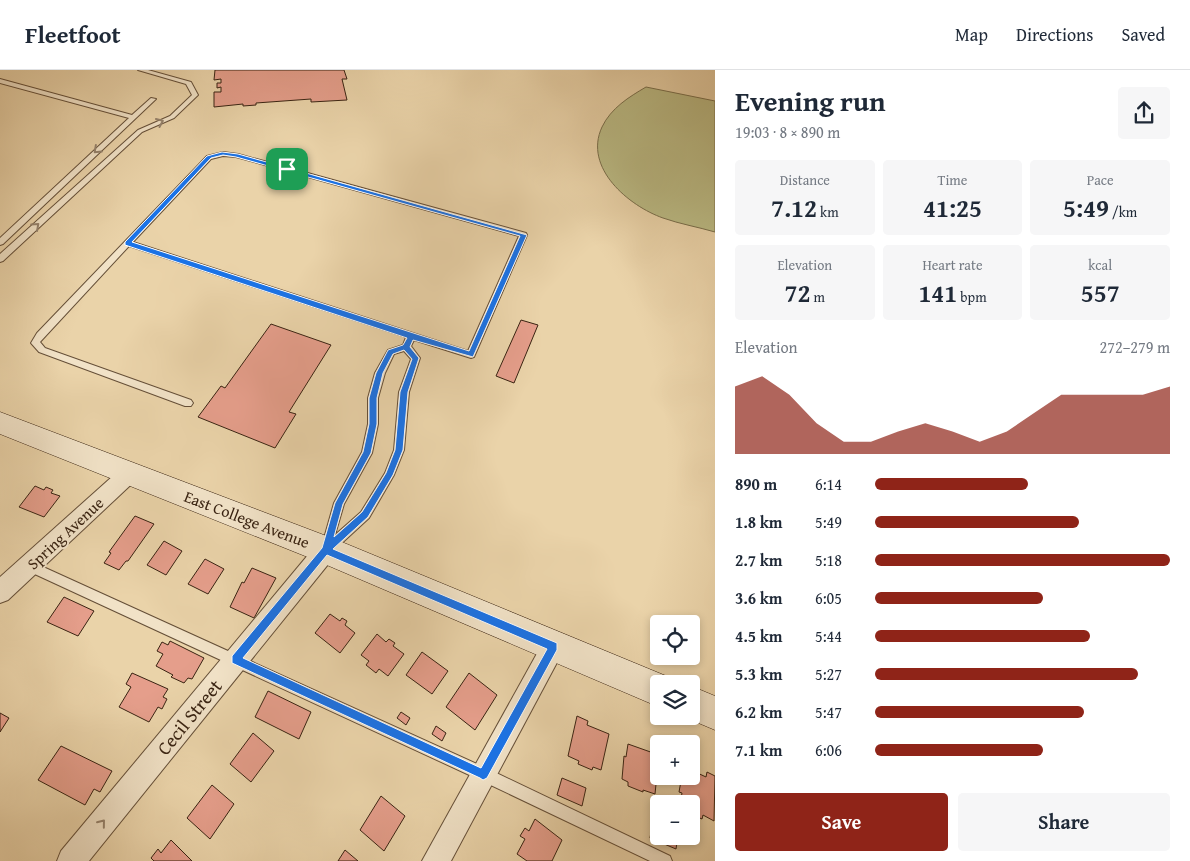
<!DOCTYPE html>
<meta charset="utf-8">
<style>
:root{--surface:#fff;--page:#f6f6f7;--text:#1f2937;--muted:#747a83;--line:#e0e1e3;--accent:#8f2418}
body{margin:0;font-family:"Gentium Book Plus",serif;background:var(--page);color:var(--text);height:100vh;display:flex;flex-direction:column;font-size:19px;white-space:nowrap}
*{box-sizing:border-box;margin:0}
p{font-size:16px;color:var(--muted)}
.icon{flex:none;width:28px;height:28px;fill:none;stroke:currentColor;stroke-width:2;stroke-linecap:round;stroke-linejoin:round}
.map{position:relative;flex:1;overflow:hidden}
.panel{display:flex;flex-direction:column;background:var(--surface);width:475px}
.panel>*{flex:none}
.tools{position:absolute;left:650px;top:545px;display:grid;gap:10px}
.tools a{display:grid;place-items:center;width:50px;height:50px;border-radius:5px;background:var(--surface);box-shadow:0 2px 8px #0003;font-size:25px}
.pin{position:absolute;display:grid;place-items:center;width:42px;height:42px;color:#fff;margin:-21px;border-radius:10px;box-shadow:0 2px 8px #0006}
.round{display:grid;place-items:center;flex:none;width:52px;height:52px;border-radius:5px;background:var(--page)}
.overview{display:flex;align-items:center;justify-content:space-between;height:85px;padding:0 20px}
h1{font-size:28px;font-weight:700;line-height:38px}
.stats{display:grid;grid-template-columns:repeat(3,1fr);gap:8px;height:85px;padding:5px 20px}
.stats div{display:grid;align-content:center;border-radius:5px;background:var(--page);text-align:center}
.stats b{font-size:25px;font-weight:700}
.stats small{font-size:14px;font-weight:400}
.stats p{font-size:14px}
.chart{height:140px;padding:10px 20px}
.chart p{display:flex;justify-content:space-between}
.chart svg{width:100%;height:90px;margin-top:5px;fill:var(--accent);opacity:.7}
.cta{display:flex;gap:10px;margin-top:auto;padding:10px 20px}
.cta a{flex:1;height:58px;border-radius:5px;background:var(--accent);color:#fff;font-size:20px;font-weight:700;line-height:58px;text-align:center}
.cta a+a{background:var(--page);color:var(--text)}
ul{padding:0 20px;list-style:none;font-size:16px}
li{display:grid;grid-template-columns:80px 60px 1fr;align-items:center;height:38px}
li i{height:12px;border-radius:6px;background:var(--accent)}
header{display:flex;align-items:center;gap:30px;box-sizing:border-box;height:70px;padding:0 25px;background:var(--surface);border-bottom:1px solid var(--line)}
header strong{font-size:24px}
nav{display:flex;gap:28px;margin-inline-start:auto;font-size:18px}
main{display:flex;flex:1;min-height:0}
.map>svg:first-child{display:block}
.green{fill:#bbbb85;stroke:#7a6f4c}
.building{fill:#e59e8b;stroke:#392312}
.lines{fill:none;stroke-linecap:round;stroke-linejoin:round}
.service-casing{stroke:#654f38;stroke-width:2}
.minor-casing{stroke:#654f38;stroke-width:2}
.secondary-casing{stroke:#392312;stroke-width:1}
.service{fill:#f1e2c7;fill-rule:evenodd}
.minor{fill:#f1e2c7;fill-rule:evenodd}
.secondary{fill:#f1e2c7;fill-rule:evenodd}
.oneway{stroke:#95826c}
.route{fill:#1a73e8;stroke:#fff;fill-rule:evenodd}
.labels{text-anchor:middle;stroke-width:4;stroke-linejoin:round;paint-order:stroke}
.street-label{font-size:16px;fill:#392312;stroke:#f1e2c7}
.near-street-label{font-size:19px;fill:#392312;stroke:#f1e2c7}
</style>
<header>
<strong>Fleetfoot</strong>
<nav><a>Map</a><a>Directions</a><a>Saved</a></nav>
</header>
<main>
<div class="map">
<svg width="715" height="791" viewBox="0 0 715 791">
<rect width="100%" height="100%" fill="#ead3a9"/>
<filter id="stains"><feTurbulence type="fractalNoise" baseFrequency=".004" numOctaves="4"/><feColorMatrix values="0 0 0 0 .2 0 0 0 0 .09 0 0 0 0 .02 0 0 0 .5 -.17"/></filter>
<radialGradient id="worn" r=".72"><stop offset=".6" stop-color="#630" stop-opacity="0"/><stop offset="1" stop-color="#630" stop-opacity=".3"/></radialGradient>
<path class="green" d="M646,17L715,31V162C698,157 680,154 663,148C629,136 583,98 602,57C611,38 629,27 646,17Z"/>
<g class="building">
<polygon points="215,0 344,0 347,9 342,9 347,30 311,32 311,29 256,33 256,35 243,36 243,34 214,37 214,22 221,22 221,17 217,18 217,13 221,13 221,9 214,10"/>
<polygon points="521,250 538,255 514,313 496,306"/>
<polygon points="271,254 331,275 289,342 296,344 275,378 198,347 221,316 225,318"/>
<polygon points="35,416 44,420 46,417 53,420 51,423 60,426 44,447 19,437"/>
<polygon points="135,446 154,454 128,491 126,491 119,500 104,493 111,483 109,482"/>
<polygon points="164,471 182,481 166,505 147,495"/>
<polygon points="205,489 224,499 208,524 188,514"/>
<polygon points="252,498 276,508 254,548 230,537 242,512 244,513"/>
<polygon points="64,527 94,541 78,566 47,552"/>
<polygon points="330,544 340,551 342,548 347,551 345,555 355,563 340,583 315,563"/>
<polygon points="377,564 386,572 389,569 395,573 393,576 404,584 388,606 379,599 376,603 366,595 369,591 361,585"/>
<polygon points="170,571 204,588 192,609 188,608 184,613 171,607 173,605 156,596 163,584 157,581 162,572 168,575"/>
<polygon points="422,582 448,601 432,624 406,605"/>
<polygon points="132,603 168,619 163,627 167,629 162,639 158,637 149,652 119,637 131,617 126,614"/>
<polygon points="469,603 497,625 475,660 446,637"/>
<polygon points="268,621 311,642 299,669 255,647"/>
<polygon points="401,642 410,648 406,655 397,648"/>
<polygon points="0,643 9,648 0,662"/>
<polygon points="577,646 588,651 587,655 609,664 601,700 593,697 592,700 578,694 579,691 568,686"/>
<polygon points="436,656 446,663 442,671 432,664"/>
<polygon points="253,663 274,681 251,712 230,694"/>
<polygon points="628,674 659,685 655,724 643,720 643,722 628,716 628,712 622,709 624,686 626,687"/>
<polygon points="61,676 112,701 100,722 94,719 85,735 38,710"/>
<polygon points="691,700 706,707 707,702 715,706 714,751 703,745 702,749 691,744 691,734 680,734 682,723 679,722 681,711 683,712 684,706 691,706"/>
<polygon points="562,708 586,718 582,736 557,725"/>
<polygon points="212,715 234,734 210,769 187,748"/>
<polygon points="381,726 405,746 384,781 360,760"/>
<polygon points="535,749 562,770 552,791 527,791 517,784 525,769 520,766 525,758 529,761"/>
<polygon points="653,750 659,753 659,766 678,766 676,779 650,768"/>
<polygon points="171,770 192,791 154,791 151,788 158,779 161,783"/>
<polygon points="345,780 358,791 338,791"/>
</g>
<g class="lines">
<g class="service-casing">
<g id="service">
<polygon points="138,0 148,0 191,12 198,25 174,48 142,62 3,191 0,192 0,184 138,60 170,46 192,25 186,14"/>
<polygon points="0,9 132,45 151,28 156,29 3,174 0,175 0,168 129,48 0,13"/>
<path d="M223,82L238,84L526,163L527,165L474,287L471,288L414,270L411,276L420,288L409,322L404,380L394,405L369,448L331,483L327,484L322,483L321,479L334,433L362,382L368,354V328L375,303L388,280L403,275L406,267L129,176L40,272L45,278L191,330L193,333L191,336H185L39,282L31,273L37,263L207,86ZM223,86L236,87L519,166L468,281L133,172L211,89ZM404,281L411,289L399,322L394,380L385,403L361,442L335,465L344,434L372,383L378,354V328L385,303L394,284Z"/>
<polygon points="30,491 488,699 670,786 672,791 650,791 478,709 26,500 25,496 26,492"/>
</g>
</g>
<g class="minor-casing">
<g id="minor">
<polygon points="130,394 137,397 140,403 137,409 8,530 0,533 0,507 123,397"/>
<polygon points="326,470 334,473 337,480 334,487 89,791 57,791 61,781 318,473"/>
<polygon points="553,565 561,569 565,577 561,585 451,791 422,791 545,569"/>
</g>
</g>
<g class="secondary-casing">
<g id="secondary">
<polygon points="0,342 337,470 671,608 673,614 659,614 659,637 315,490 0,364"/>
<polygon points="691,616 715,626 715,660 682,646 691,646"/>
</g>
</g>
<use href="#service" class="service"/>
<use href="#minor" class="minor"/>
<use href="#secondary" class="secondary"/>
</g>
<defs><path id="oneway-chevron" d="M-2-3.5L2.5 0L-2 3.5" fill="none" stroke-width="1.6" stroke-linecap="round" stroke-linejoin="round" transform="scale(1.25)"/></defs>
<g class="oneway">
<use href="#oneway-chevron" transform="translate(160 52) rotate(-24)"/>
<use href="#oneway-chevron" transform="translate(97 80) rotate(137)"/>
<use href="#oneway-chevron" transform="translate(36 156) rotate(-42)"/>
<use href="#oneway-chevron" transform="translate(102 753) rotate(-51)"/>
</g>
<path class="route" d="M222,82L238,84L527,165L473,287L413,270L410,277L419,288L408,322L403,380L393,405L368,447L333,479L557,573V580L487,708L483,710L480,708L232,593V586L322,478L335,433L363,382L369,354V328L376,303L388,280L403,275L407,268L125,175V172L207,86ZM223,85L236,87L520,166L469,281L132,172L211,88ZM404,280L412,289L400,322L395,380L386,403L362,442L334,467L343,434L371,383L377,354V328L383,303L393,284ZM327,485L547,579L481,698L243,588Z"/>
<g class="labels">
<g class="street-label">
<text transform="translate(247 449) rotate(21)" y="6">East College Avenue</text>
<text transform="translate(65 463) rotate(-43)" y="6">Spring Avenue</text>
</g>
<g class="near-street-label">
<text transform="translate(189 647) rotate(-51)" y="7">Cecil Street</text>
</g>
</g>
<rect width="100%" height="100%" filter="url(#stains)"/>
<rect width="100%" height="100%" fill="url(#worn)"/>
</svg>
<div class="tools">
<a><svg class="icon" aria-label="locate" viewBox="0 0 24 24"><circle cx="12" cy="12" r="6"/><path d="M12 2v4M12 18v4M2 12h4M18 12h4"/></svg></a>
<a><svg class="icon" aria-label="layers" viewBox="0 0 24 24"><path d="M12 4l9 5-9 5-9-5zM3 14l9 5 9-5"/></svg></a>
<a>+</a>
<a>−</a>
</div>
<div class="pin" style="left:287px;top:99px;background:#1e9e55"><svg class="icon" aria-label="arrive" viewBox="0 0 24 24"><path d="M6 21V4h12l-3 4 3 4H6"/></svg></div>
</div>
<section class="panel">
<div class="overview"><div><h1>Evening run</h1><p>19:03 · 8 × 890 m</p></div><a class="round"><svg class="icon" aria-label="share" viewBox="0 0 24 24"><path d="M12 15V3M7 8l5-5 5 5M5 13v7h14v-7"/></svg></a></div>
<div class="stats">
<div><p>Distance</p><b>7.12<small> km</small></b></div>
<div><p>Time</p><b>41:25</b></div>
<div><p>Pace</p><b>5:49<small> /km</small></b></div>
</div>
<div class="stats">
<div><p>Elevation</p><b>72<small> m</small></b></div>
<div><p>Heart rate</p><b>141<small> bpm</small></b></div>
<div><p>kcal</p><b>557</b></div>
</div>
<div class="chart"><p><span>Elevation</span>272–279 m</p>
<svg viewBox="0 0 160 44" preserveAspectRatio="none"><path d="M0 44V11L10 6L20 15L30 29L40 38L50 38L60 33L70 29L80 33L90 38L100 33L110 24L120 15L130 15L140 15L150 15L160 11V44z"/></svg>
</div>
<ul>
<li><b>890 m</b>6:14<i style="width:52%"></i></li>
<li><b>1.8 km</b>5:49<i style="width:69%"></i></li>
<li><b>2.7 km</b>5:18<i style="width:100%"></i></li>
<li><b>3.6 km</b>6:05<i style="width:57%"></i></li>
<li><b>4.5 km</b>5:44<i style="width:73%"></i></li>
<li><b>5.3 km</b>5:27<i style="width:89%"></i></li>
<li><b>6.2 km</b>5:47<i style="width:71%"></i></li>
<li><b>7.1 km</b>6:06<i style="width:57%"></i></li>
</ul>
<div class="cta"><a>Save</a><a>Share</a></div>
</section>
</main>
